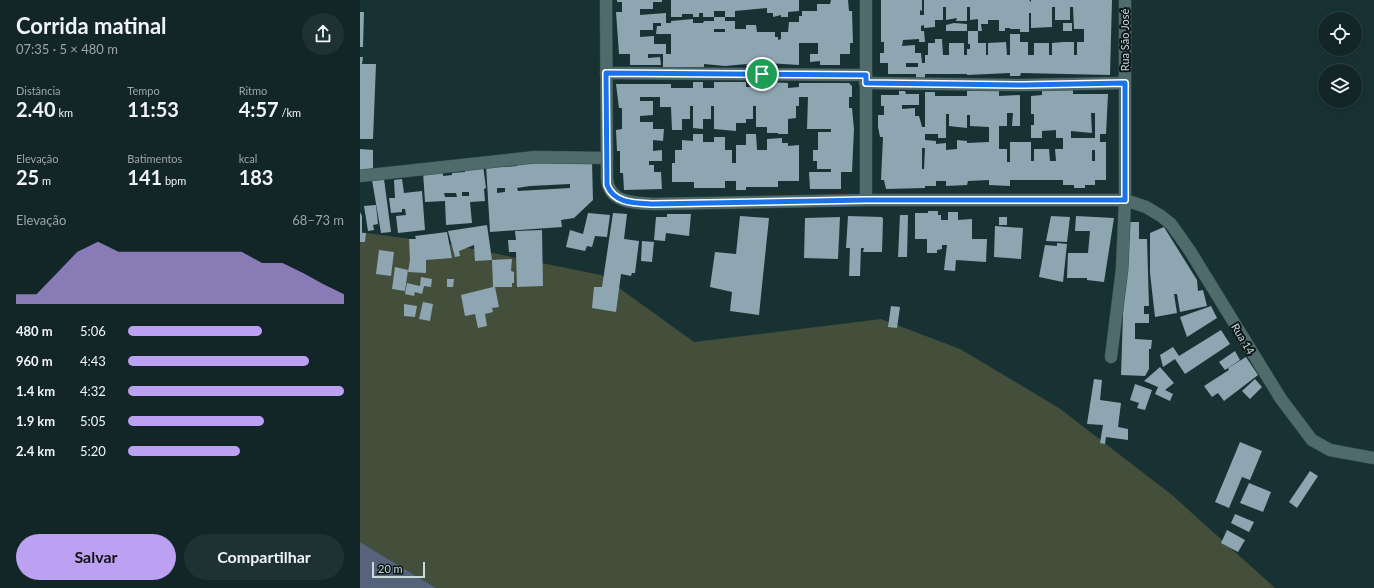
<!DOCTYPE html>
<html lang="pt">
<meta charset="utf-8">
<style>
:root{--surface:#122627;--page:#1f3233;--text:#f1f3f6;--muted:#9ca5a7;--line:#314344;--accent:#bca0f2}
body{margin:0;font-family:Lato,sans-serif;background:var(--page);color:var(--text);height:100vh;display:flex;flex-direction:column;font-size:15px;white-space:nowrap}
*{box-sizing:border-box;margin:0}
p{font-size:13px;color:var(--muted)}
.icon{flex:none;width:22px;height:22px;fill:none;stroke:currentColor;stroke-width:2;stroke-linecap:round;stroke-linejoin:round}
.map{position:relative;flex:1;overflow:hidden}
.drawer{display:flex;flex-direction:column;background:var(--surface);width:360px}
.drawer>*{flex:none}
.fabs{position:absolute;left:958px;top:12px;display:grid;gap:8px}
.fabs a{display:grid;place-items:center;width:44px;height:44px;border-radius:50%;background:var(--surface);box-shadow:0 2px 10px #0003,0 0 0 1px var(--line);font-size:20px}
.scale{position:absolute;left:12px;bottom:10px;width:53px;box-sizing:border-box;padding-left:4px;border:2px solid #cad9da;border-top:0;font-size:11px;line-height:14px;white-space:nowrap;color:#cad9da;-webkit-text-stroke:3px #0d1818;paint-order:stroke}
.pin{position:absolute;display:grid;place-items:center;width:34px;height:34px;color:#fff;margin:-17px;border:2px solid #fff;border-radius:50%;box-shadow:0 1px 4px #0007}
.round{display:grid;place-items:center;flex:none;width:42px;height:42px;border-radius:21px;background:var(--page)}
.head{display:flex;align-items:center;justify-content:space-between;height:68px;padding:0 16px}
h1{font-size:22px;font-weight:700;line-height:30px}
.stats{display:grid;grid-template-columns:repeat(3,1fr);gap:6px;height:68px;padding:4px 16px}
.stats div{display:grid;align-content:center}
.stats b{font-size:20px;font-weight:700}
.stats small{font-size:11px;font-weight:400}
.stats p{font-size:11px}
.chart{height:112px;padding:8px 16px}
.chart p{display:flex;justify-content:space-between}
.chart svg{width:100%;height:72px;margin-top:4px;fill:var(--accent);opacity:.7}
.primary-button{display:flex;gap:8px;margin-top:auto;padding:8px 16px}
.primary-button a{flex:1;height:46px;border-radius:24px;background:var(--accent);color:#111;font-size:16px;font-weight:700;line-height:46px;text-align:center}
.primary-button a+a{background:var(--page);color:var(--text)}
ul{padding:0 16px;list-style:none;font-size:13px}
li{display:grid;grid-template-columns:64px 48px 1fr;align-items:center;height:30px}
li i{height:10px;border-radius:5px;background:var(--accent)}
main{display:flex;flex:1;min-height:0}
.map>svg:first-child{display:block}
.green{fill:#434f3b}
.water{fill:#57627b}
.building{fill:#8ea5b2;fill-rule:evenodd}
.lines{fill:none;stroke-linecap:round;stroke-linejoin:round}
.minor-casing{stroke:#394f50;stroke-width:13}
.minor{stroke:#506b6c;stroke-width:12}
.route-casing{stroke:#fff;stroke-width:8}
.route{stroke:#1a73e8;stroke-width:5}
.labels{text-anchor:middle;stroke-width:4;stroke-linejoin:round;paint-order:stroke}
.street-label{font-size:11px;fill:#cad9da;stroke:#0d1818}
</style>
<main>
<section class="drawer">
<div class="head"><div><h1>Corrida matinal</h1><p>07:35 · 5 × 480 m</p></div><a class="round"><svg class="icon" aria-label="share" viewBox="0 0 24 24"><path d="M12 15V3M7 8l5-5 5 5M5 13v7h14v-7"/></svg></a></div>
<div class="stats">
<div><p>Distância</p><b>2.40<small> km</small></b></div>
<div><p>Tempo</p><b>11:53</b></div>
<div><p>Ritmo</p><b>4:57<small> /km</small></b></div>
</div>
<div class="stats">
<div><p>Elevação</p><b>25<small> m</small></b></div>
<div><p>Batimentos</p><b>141<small> bpm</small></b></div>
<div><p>kcal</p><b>183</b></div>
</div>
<div class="chart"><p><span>Elevação</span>68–73 m</p>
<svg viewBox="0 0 160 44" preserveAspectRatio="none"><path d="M0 44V38L10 38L20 25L30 12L40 6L50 12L60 12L70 12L80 12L90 12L100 12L110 12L120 19L130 19L140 25L150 32L160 38V44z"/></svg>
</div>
<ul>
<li><b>480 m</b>5:06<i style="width:62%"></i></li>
<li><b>960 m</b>4:43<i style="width:84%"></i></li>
<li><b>1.4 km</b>4:32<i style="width:100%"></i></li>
<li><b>1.9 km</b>5:05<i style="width:63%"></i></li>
<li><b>2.4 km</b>5:20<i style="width:52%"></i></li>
</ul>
<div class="primary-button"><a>Salvar</a><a>Compartilhar</a></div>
</section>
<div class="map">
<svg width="1014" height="588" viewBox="0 0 1014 588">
<rect width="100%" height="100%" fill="#183234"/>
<polygon class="green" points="0,232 93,245 241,275 334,342 521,319 600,349 699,408 812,495 915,588 76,588 0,542"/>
<polygon class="water" points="0,542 76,588 0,588"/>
<g class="building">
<path d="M257,0H302V2H293V9H280V15L306,13V23H311V21L333,19V23H343L344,21H354V17H365V21H375V29H386V25H396L397,32H415V37H418V40L421,39V32H428L429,22H439V16H442V11H457V4H470L471,0H488L489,11H492L493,43H490V54H480V65H460V61L450,62V54H458V43H439V65L407,63L397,64V66H386L387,64L365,66L344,64V67H303V54H288V58L300,57L301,65H270V54H259L256,12H262V2H257ZM293,23H301V26H297L296,34H311V54H306V44H294V36L280,37V30H293ZM354,29H365V32H354Z"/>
<polygon points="311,0 439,0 439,11 428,12 428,17 421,17 421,15 413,17 413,13 407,13 407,8 375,11 375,17 365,17 365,11 354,11 354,17 343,17 343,13 339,13 339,17 333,17 333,14 322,14 322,17 311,17"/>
<path d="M521,0H562V11L560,10V15H564V0H669L671,2V0H752L750,75L661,73L660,76H650V73L607,75V74H565V79H556V74H528V63H520V53H524V42H521ZM583,7H586V20L597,18L596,21H607V7H610V20L618,19V31H608V44H610V49H607V55H604V43H589V55H583L582,39H575V43H568V55H565V63H562L561,53H555V45L542,46L543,40L559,39V42H565L564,31H561V26L564,25V28L575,27V20H583ZM692,7H695V20H710V7H713L714,29H724V42H717V55H714V42H703L692,43V55H689V43H674V55H668V42H660V34H650V55H647L646,42L628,43V55H626V43H618V31H622L621,24H628V20H639V31H645V28H650V29H660V32H669V13H671V28L692,27ZM546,63H558V67H546Z"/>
<polygon points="0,12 4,12 3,47 0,47"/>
<polygon points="594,23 607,24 607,31 586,31 586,25"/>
<rect x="703" y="23" width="9" height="8"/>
<polygon points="0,57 3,57 2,64 16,64 13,139 0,139"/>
<polygon points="333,82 343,82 343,88 354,88 354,82 386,82 386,87 407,87 408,82 428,83 428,88 439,87 439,83 489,83 492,86 492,97 489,97 489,108 492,108 494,129 492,172 481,172 481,189 450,189 449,172 471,172 471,169 457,169 457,161 453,161 453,150 458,150 458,132 471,132 471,129 447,129 448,97 439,97 439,106 436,106 436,118 428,119 428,134 418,134 418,133 407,133 407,127 396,127 396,106 393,106 393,119 386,119 386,123 376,123 376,131 354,129 354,106 351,106 351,119 343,119 343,129 333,128 333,106 330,106 330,119 322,119 322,130 312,130 311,107 300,107 300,97 280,97 280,101 293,101 293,115 280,116 280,122 293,122 293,129 304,129 303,141 293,140 293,151 302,150 302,161 289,161 289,165 294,165 294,172 301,172 302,189 264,190 263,173 260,173 260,151 257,151 256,130 262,129 262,108 259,108 256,84 311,84 311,88 333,88"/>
<path d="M682,90H713V94H748L746,134H740V142H746V180H735V185H725V188H714V185H703V180H650V186L629,185V180L608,181L607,185L586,186V181H576V186H565V188L526,189L524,180H521L523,137H520L518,127V115H524V106H521V95H539V91H545L546,94H559V105H542V109L555,108V116H559L562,127H565V92H575V96H607V91H639V96L660,95V126H652L653,113H647V126H639V149H647V162H650V142H671V161H674V149H689L690,161H696L695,149H703V138H696V130L682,131V138H671V125H674V114H671V96L682,95ZM731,113H735V138H711V131L732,133ZM586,114H589V126L607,128V115H610V126L629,127V142L607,143V141L597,140V149L586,150V143L576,144V141L565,140V134H578V138H586ZM562,148H565L564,169H562ZM732,150H735V161H732Z"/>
<polygon points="333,134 343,134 343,142 354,142 354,137 365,137 365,150 372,150 372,163 376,163 376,145 386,145 386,134 396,134 397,150 407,150 407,139 422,138 422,143 428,143 428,146 439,145 439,181 418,181 418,187 386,187 386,190 376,190 376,181 365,181 365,188 334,188 334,182 312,182 312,163 315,163 315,150 322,150 322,140 333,141"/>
<polygon points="0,149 13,150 13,170 0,170"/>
<path d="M232,161L233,200L214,218L201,220L202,227L130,232L126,165L144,164V167L157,166V163ZM210,184V188L158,191L157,188L170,186ZM137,188H145V192L137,193Z"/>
<path d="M123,165L126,188L124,189L125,201L110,202L112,223L86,225L85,201L65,202L63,172L83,173V176L92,175V173L105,172V168ZM102,192H109V196H102ZM84,193H96L97,197H85Z"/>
<polygon points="24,179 31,232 21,233 12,180"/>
<polygon points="42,179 44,193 62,191 65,230 38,233 36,216 46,215 45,209 42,209 42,212 31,213 29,198 35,198 34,180"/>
<polygon points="16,205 18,224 13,225 14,230 8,231 4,206"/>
<polygon points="568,211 578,211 578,215 581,215 581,220 588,220 588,212 598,212 598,220 612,219 612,239 627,239 626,262 596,260 595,271 584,270 587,245 582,245 582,249 577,250 577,253 567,253 567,239 555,239 555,213 568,213"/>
<polygon points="0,212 2,216 2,233 6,233 5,242 0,242"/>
<polygon points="228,213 250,215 247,237 235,236 232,247 227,246 225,251 206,247 210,230 223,234"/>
<polygon points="253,213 267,214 264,239 279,241 275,273 272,273 271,276 261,274 256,312 232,308 234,287 242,287"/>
<polygon points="307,214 331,214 329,236 306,233 305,241 294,240 296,217 307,217"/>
<polygon points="540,215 548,215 547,257 538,257"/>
<polygon points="380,216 409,218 399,315 370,311 372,292 350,287 355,252 376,254"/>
<polygon points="488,216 522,217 523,219 522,252 503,252 504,248 501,248 500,276 489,276 490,248 486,248"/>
<polygon points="691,216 710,217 707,242 686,241"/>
<polygon points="716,216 754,218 744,282 727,280 727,278 707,278 708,253 728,253 730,231 715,231"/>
<polygon points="480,217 478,259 444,258 445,218"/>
<rect x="639" y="217" width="8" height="8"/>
<polygon points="766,222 779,222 779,239 787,239 789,306 784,306 784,314 789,314 789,323 775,323 775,339 792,340 791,349 789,349 789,369 785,376 761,375"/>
<polygon points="127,225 132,260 115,261 114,245 99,251 100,256 95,257 88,231"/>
<polygon points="635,226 663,228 661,259 634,257"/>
<polygon points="804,227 837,280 838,291 843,290 847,306 820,312 817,294 814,294 817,313 795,317 790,273 790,233"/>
<polygon points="182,230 183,286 157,287 156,252 149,252 148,240 156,240 155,231"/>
<polygon points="87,232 92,258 66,260 66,273 48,272 50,260 49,239 56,239 55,236"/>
<polygon points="282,241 294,242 292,262 281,261"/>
<polygon points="697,243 707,244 703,282 679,277 685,245 697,246"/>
<polygon points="19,250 34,252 31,276 16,274"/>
<polygon points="152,259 151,271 154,272 154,283 152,283 152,287 135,287 139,307 132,308 133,312 125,314 127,326 118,328 115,314 105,316 101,295 133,287 132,260"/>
<polygon points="35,267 48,270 45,291 32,289"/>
<polygon points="61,277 72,279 71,287 64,286 62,294 55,292 54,296 45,294 47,283 60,286"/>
<polygon points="87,279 94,279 93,287 87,287"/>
<polygon points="63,302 73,304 70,321 59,319"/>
<polygon points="44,304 57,306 55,317 44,316"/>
<polygon points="531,306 540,307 537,328 528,327"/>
<polygon points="851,306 857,318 827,337 820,317"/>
<polygon points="861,330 870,344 825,374 815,359 803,367 800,355 813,347 819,356"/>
<polygon points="875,351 880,360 865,370 859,362"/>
<polygon points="886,357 898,375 864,401 858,393 852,397 844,386 869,370 868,368"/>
<polygon points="800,367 814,383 805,390 813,394 810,401 795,394 798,387 784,381"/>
<polygon points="734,379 742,380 740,400 761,403 758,427 768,429 768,440 746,437 745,444 740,443 743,425 727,424"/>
<polygon points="895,379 902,387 890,399 882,391"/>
<polygon points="775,384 792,390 785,410 777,408 779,403 770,400"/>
<polygon points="880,442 902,451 890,480 882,477 869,508 855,502"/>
<polygon points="950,471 958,476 937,508 929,502"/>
<polygon points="889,483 911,492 903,512 880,503"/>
<polygon points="875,514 894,522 889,532 871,523"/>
<polygon points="867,530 885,540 878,552 861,543"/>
</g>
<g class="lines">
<g class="minor-casing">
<g id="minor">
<path d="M246,0L247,179C249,203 274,203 293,204L506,200H765L786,207L801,216L811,224L830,251L921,399L952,440L970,450L1014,458"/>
<polyline points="506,0 506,200"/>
<polyline points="246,73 506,75"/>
<polyline points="505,83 664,85 765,83"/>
<polyline points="0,176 175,157 247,158"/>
<polyline points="751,357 762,269 765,200 765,0"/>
</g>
</g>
<use href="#minor" class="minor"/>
</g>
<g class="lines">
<g class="route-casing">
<path id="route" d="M246,73L506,75V83L664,85L765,83V200H506L293,204C276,203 254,204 247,185Z"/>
</g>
<use href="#route" class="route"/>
</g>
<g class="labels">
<g class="street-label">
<text transform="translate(765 40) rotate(-90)" y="4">Rua São José</text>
<text transform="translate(883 339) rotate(59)" y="4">Rua 14</text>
</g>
</g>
</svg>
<div class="fabs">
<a><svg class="icon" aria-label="locate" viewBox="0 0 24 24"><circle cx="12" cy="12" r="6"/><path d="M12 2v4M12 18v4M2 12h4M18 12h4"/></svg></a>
<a><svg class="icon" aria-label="layers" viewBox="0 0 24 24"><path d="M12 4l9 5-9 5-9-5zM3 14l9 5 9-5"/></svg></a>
</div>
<div class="scale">20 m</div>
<div class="pin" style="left:402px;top:74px;background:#1e9e55"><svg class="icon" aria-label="arrive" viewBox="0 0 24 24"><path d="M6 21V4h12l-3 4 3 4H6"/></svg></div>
</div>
</main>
